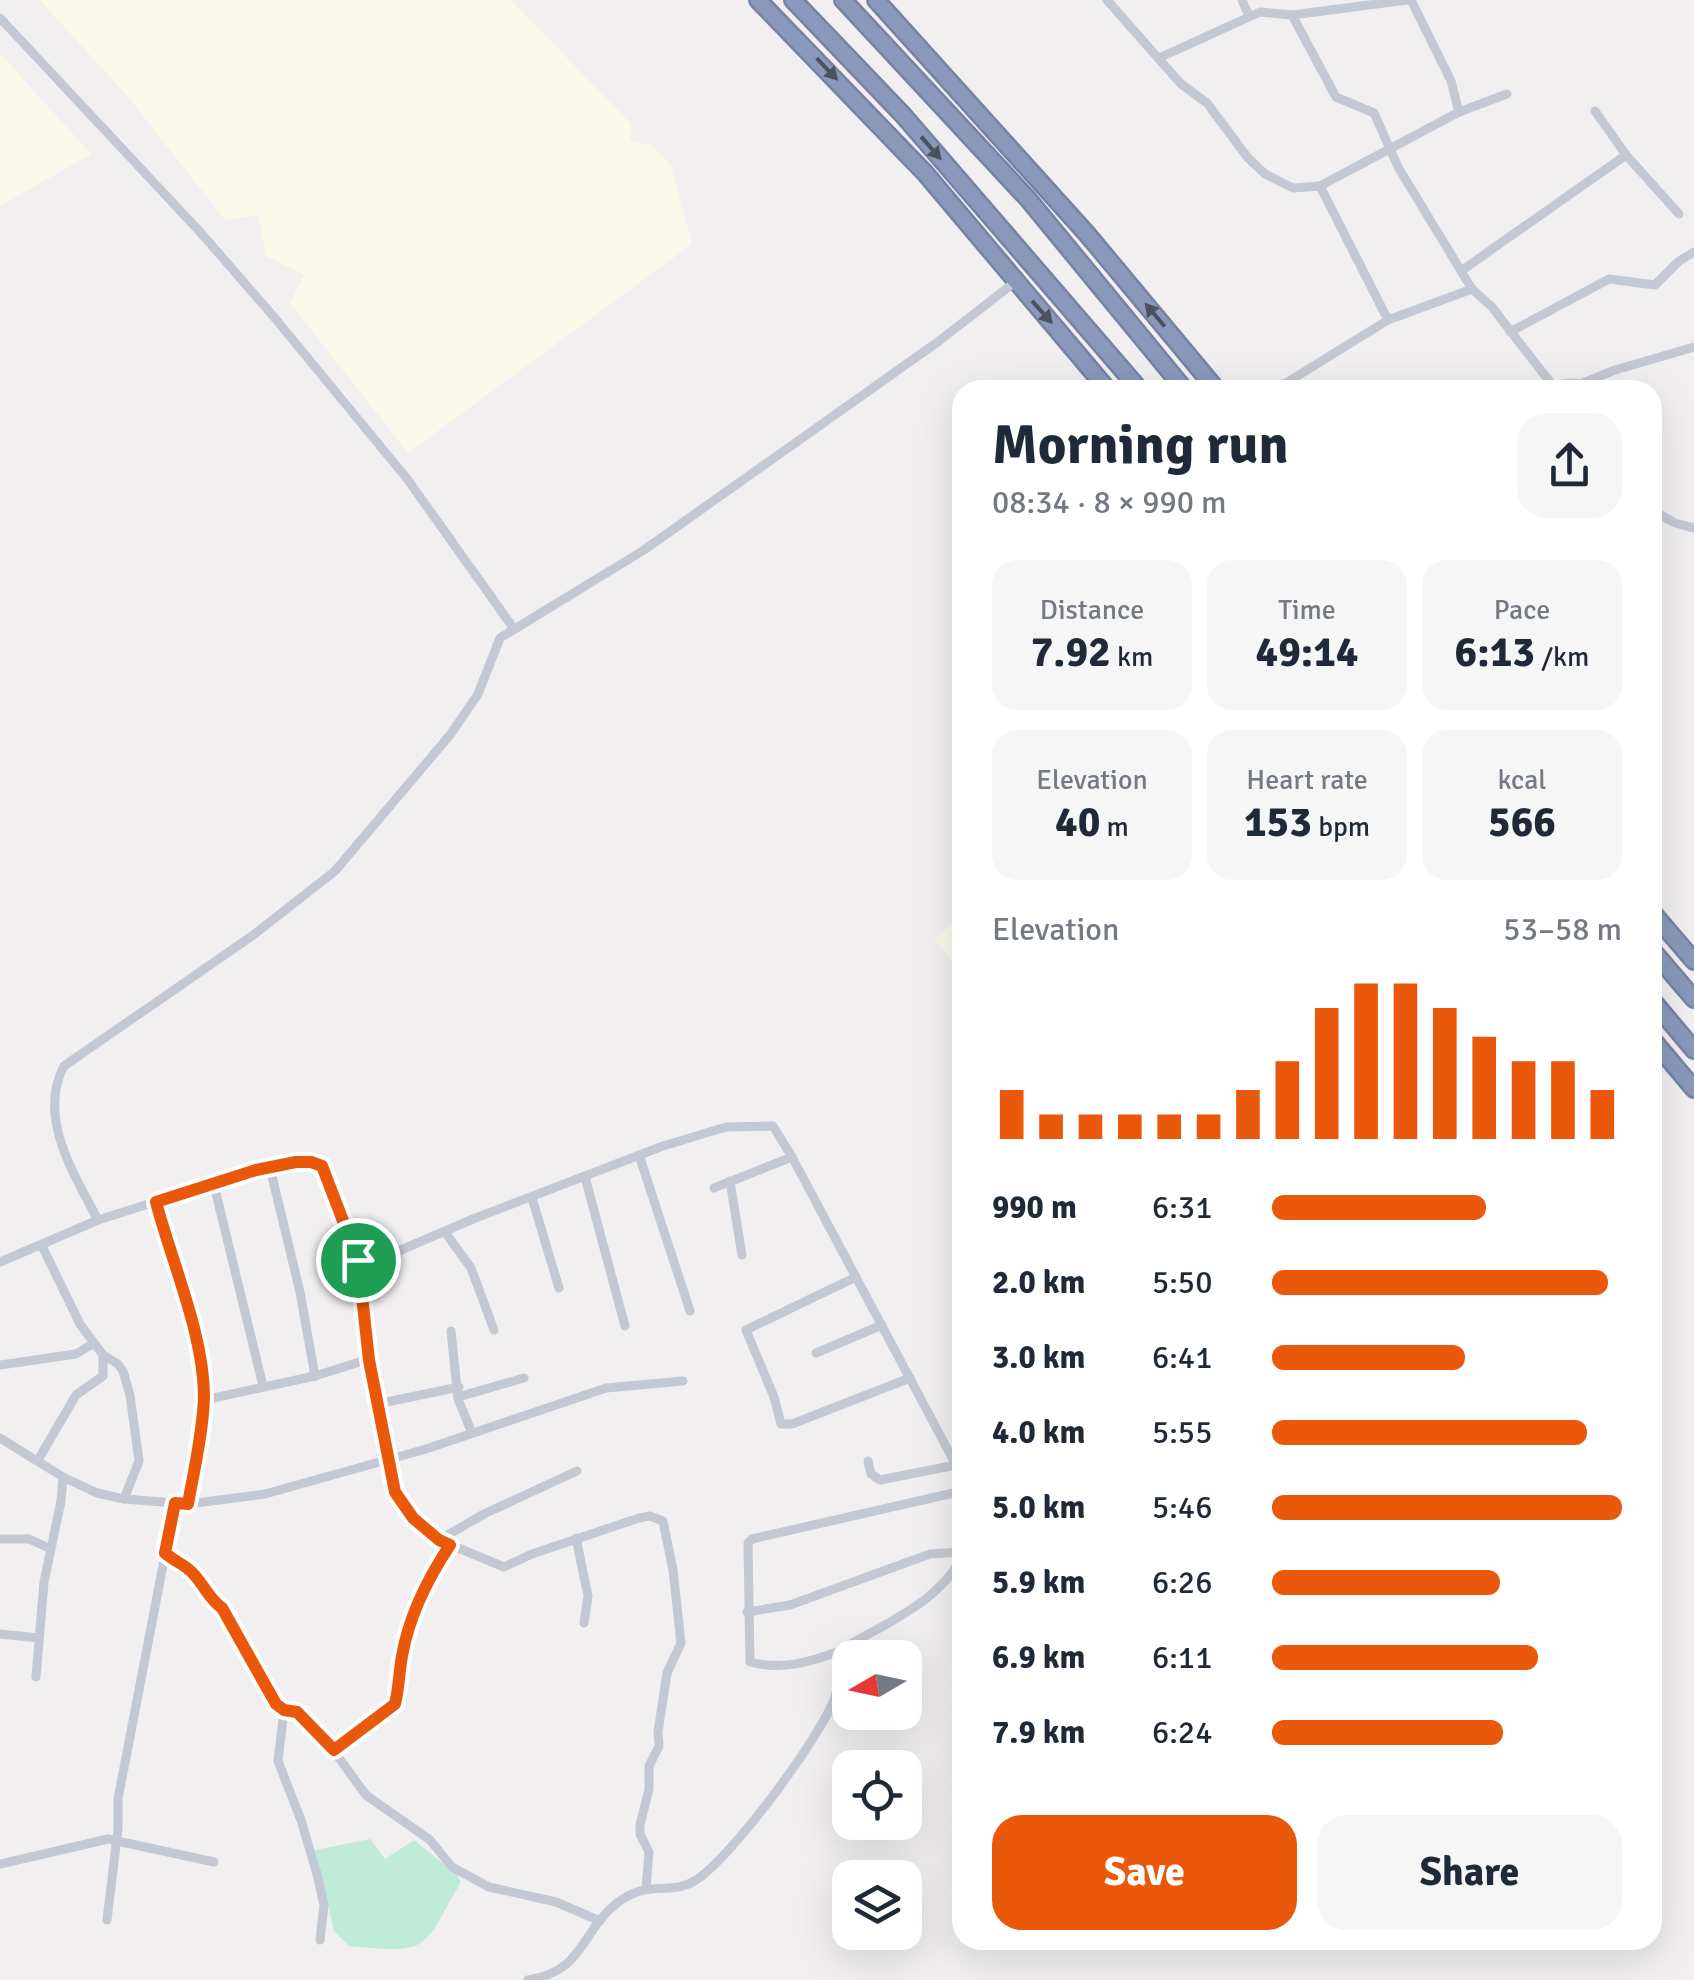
<!DOCTYPE html>
<meta charset="utf-8">
<style>
:root{--surface:#fff;--page:#f6f6f7;--text:#1f2937;--muted:#747a83;--accent:#ea580c}
body{margin:0;font-family:Signika,sans-serif;background:var(--page);color:var(--text);height:100vh;display:flex;flex-direction:column;font-size:38px;white-space:nowrap}
*{box-sizing:border-box;margin:0}
p{font-size:32px;color:var(--muted)}
.icon{flex:none;width:55px;height:55px;fill:none;stroke:currentColor;stroke-width:2;stroke-linecap:round;stroke-linejoin:round}
.map{position:relative;flex:1;overflow:hidden}
.details{position:absolute;left:952px;top:380px;width:710px;height:1570px;display:flex;flex-direction:column;background:var(--surface);border-radius:30px;box-shadow:0 10px 40px #0002}
.details>*{flex:none}
.needle{width:65px;rotate:261deg}
.controls{position:absolute;left:832px;top:1640px;display:grid;gap:20px}
.controls a{display:grid;place-items:center;width:90px;height:90px;border-radius:20px;background:var(--surface);box-shadow:0 10px 40px #0002;font-size:50px}
.pin{position:absolute;display:grid;place-items:center;width:85px;height:85px;color:#fff;margin:-42px;border:5px solid #fff;border-radius:50%;box-shadow:0 2px 10px #0007}
.round{display:grid;place-items:center;flex:none;width:105px;height:105px;border-radius:30px;background:var(--page)}
.summary{display:flex;align-items:center;justify-content:space-between;height:170px;padding:0 40px}
h1{font-size:55px;font-weight:700;line-height:75px}
.stats{display:grid;grid-template-columns:repeat(3,1fr);gap:15px;height:170px;padding:10px 40px}
.stats div{display:grid;align-content:center;border-radius:25px;background:var(--page);text-align:center}
.stats b{font-size:42px;font-weight:700}
.stats small{font-size:28px;font-weight:400}
.stats p{font-size:28px}
.chart{height:280px;padding:20px 40px}
.chart p{display:flex;justify-content:space-between}
.chart svg{width:100%;height:180px;margin-top:10px;stroke:var(--accent);stroke-width:6}
.cta{display:flex;gap:20px;margin-top:auto;padding:20px 40px}
.cta a{flex:1;height:115px;border-radius:30px;background:var(--accent);color:#fff;font-size:40px;font-weight:700;line-height:115px;text-align:center}
.cta a+a{background:var(--page);color:var(--text)}
ul{padding:0 40px;list-style:none;font-size:32px}
li{display:grid;grid-template-columns:160px 120px 1fr;align-items:center;height:75px}
li i{height:25px;border-radius:12px;background:var(--accent)}
.map>svg:first-child{display:block}
.commercial{fill:#faf8e9}
.green{fill:#c0ebd8}
.lines{fill:none;stroke-linecap:round;stroke-linejoin:round}
.highway-casing{stroke:#7584a5;stroke-width:20}
.street{stroke:#c3c8d2;stroke-width:9}
.highway{stroke:#8a99ba;stroke-width:15}
.oneway{fill:#4b525f}
.route-casing{stroke:#fff;stroke-width:20}
.route{stroke:#ea580c;stroke-width:12}
</style>
<div class="map">
<svg width="1694" height="1980" viewBox="0 0 1694 1980">
<rect width="100%" height="100%" fill="#f1efef"/>
<g class="commercial">
<polygon points="40,0 511,0 631,124 630,141 651,145 671,165 692,244 408,453 290,303 304,275 266,256 258,215 225,220 128,97"/>
<polygon points="0,53 91,154 0,206"/>
<polygon points="962,915 962,973 934,939"/>
</g>
<path class="green" d="M370,1839L385,1859L414,1840L457,1875L461,1882C421,1950 433,1954 349,1946L334,1931L315,1850Z"/>
<g class="lines">
<g class="highway-casing">
<g id="highway">
<polyline points="758,0 925,173 1108,390"/>
<polyline points="793,0 903,115 1140,390"/>
<polyline points="843,0 1028,199 1185,390"/>
<polyline points="876,0 1087,234 1217,390"/>
<polyline points="1652,912 1694,961"/>
<polyline points="1652,950 1694,999"/>
<polyline points="1652,1000 1694,1050"/>
<polyline points="1652,1039 1694,1089"/>
</g>
</g>
<g class="street">
<polyline points="1107,0 1181,84 1207,103 1248,158 1265,174 1293,188 1320,186 1388,320"/>
<polyline points="1242,0 1249,16"/>
<polyline points="1411,0 1451,81 1459,112"/>
<polyline points="1292,15 1336,97 1374,113 1398,167 1472,289 1492,307 1553,386"/>
<polyline points="0,18 201,233 274,317 408,480 514,629"/>
<polyline points="1159,58 1260,12 1292,15 1407,0"/>
<polyline points="1595,111 1626,155 1679,214"/>
<polyline points="1320,186 1459,112 1507,94"/>
<polyline points="1461,271 1626,155"/>
<polyline points="1510,332 1609,279 1655,285 1679,261 1694,252"/>
<polyline points="1583,383 1615,370 1694,347"/>
<polyline points="1281,390 1286,383 1388,320 1472,289"/>
<path d="M1544,390C1560,383 1579,378 1594,390"/>
<polyline points="1652,510 1675,523 1694,528"/>
<polyline points="639,1155 690,1311"/>
<polyline points="270,1168 300,1292 315,1376"/>
<polyline points="585,1177 625,1326"/>
<polyline points="730,1181 742,1255"/>
<polyline points="214,1185 263,1386"/>
<polyline points="714,1188 792,1157"/>
<polyline points="532,1198 559,1288"/>
<polyline points="156,1202 202,1368 204,1400 188,1504"/>
<path d="M98,1220C74,1174 37,1117 64,1066L252,936L335,871L450,735L478,694L500,638L644,550L939,341L1015,282"/>
<polyline points="445,1232 471,1268 494,1330"/>
<polyline points="42,1246 80,1324 103,1355 118,1364 123,1371 130,1395 139,1461 124,1499"/>
<polyline points="358,1260 394,1253 473,1219 663,1146 726,1127 773,1126 792,1157 956,1465 962,1489"/>
<polyline points="0,1262 98,1220 256,1170 296,1162 311,1162 322,1166 358,1260 369,1359 395,1492 413,1518 439,1540 504,1567 532,1554 639,1518 650,1516 663,1521 673,1570 681,1643 667,1673 658,1732 659,1746 649,1766 649,1789 640,1825 640,1834 649,1852 646,1888"/>
<polyline points="856,1277 746,1330 774,1397 781,1424 792,1424 910,1378"/>
<polyline points="451,1331 458,1399 472,1433"/>
<polyline points="816,1353 882,1325"/>
<polyline points="0,1365 76,1354 94,1343"/>
<polyline points="458,1397 524,1378"/>
<polyline points="204,1400 315,1376 369,1359"/>
<polyline points="377,1404 459,1387"/>
<polyline points="0,1438 63,1477 97,1493 124,1499 188,1504 265,1494 426,1449 606,1388 683,1381"/>
<polyline points="38,1460 76,1395 103,1376 103,1355"/>
<polyline points="868,1461 871,1474 880,1480 956,1465"/>
<polyline points="576,1538 588,1596 584,1623"/>
<polyline points="0,1539 29,1539 51,1549"/>
<polyline points="439,1540 484,1514 577,1471"/>
<path d="M165,1553C172,1559 180,1563 187,1568C202,1579 207,1598 222,1608L276,1705L297,1713L328,1743L366,1795L430,1840L452,1867L489,1887L556,1902L600,1921"/>
<polyline points="747,1612 790,1605 930,1554 962,1552"/>
<polyline points="0,1634 39,1638"/>
<path d="M837,1652C808,1663 780,1670 750,1662L748,1543L752,1539L962,1491"/>
<polyline points="36,1677 44,1582 61,1501 63,1477"/>
<polyline points="284,1710 278,1761 301,1820 317,1874 324,1905 320,1940"/>
<path d="M334,1750L395,1704C399,1688 399,1672 402,1656C409,1616 428,1578 450,1545"/>
<polyline points="0,1864 108,1839 214,1862"/>
<polyline points="107,1920 118,1829 118,1799 175,1503"/>
<path d="M528,1980C585,1971 580,1932 617,1903C650,1878 670,1897 696,1880C731,1858 821,1737 835,1697C840,1682 836,1667 837,1652C881,1625 939,1604 962,1556"/>
</g>
<use href="#highway" class="highway"/>
</g>
<defs><path id="oneway-solid" d="M-6-.8H1V-3.2L6.5 0L1 3.2V.8H-6Z" transform="scale(2.5)"/></defs>
<g class="oneway">
<use href="#oneway-solid" transform="translate(827 69) rotate(46)"/>
<use href="#oneway-solid" transform="translate(931 148) rotate(49)"/>
<use href="#oneway-solid" transform="translate(1042 312) rotate(48)"/>
<use href="#oneway-solid" transform="translate(1155 315) rotate(-130)"/>
</g>
<g class="lines">
<g class="route-casing">
<path id="route" d="M296,1162H311L322,1166L358,1260L369,1360L395,1492L413,1518L439,1540L450,1545C428,1578 409,1616 402,1656C399,1672 399,1688 395,1704L334,1750L297,1712L284,1710L276,1704L222,1608C207,1598 202,1579 187,1568C180,1563 172,1559 165,1553L175,1503L188,1504C194,1470 203,1432 204,1397C204,1335 172,1263 156,1202L256,1170Z"/>
</g>
<use href="#route" class="route"/>
</g>
</svg>
<div class="controls">
<a><svg class="needle" viewBox="-14 -14 28 28"><path d="M0-13l5 13h-10z" fill="#e53935"/><path d="M0 13l5-13h-10z" fill="#747a83"/></svg></a>
<a><svg class="icon" aria-label="locate" viewBox="0 0 24 24"><circle cx="12" cy="12" r="6"/><path d="M12 2v4M12 18v4M2 12h4M18 12h4"/></svg></a>
<a><svg class="icon" aria-label="layers" viewBox="0 0 24 24"><path d="M12 4l9 5-9 5-9-5zM3 14l9 5 9-5"/></svg></a>
</div>
<div class="pin" style="left:358px;top:1260px;background:#1e9e55"><svg class="icon" aria-label="arrive" viewBox="0 0 24 24"><path d="M6 21V4h12l-3 4 3 4H6"/></svg></div>
<section class="details">
<div class="summary"><div><h1>Morning run</h1><p>08:34 · 8 × 990 m</p></div><a class="round"><svg class="icon" aria-label="share" viewBox="0 0 24 24"><path d="M12 15V3M7 8l5-5 5 5M5 13v7h14v-7"/></svg></a></div>
<div class="stats">
<div><p>Distance</p><b>7.92<small> km</small></b></div>
<div><p>Time</p><b>49:14</b></div>
<div><p>Pace</p><b>6:13<small> /km</small></b></div>
</div>
<div class="stats">
<div><p>Elevation</p><b>40<small> m</small></b></div>
<div><p>Heart rate</p><b>153<small> bpm</small></b></div>
<div><p>kcal</p><b>566</b></div>
</div>
<div class="chart"><p><span>Elevation</span>53–58 m</p>
<svg viewBox="0 0 160 44" preserveAspectRatio="none"><path d="M5 44V32M15 44V38M25 44V38M35 44V38M45 44V38M55 44V38M65 44V32M75 44V25M85 44V12M95 44V6M105 44V6M115 44V12M125 44V19M135 44V25M145 44V25M155 44V32"/></svg>
</div>
<ul>
<li><b>990 m</b>6:31<i style="width:61%"></i></li>
<li><b>2.0 km</b>5:50<i style="width:96%"></i></li>
<li><b>3.0 km</b>6:41<i style="width:55%"></i></li>
<li><b>4.0 km</b>5:55<i style="width:90%"></i></li>
<li><b>5.0 km</b>5:46<i style="width:100%"></i></li>
<li><b>5.9 km</b>6:26<i style="width:65%"></i></li>
<li><b>6.9 km</b>6:11<i style="width:76%"></i></li>
<li><b>7.9 km</b>6:24<i style="width:66%"></i></li>
</ul>
<div class="cta"><a>Save</a><a>Share</a></div>
</section>
</div>
